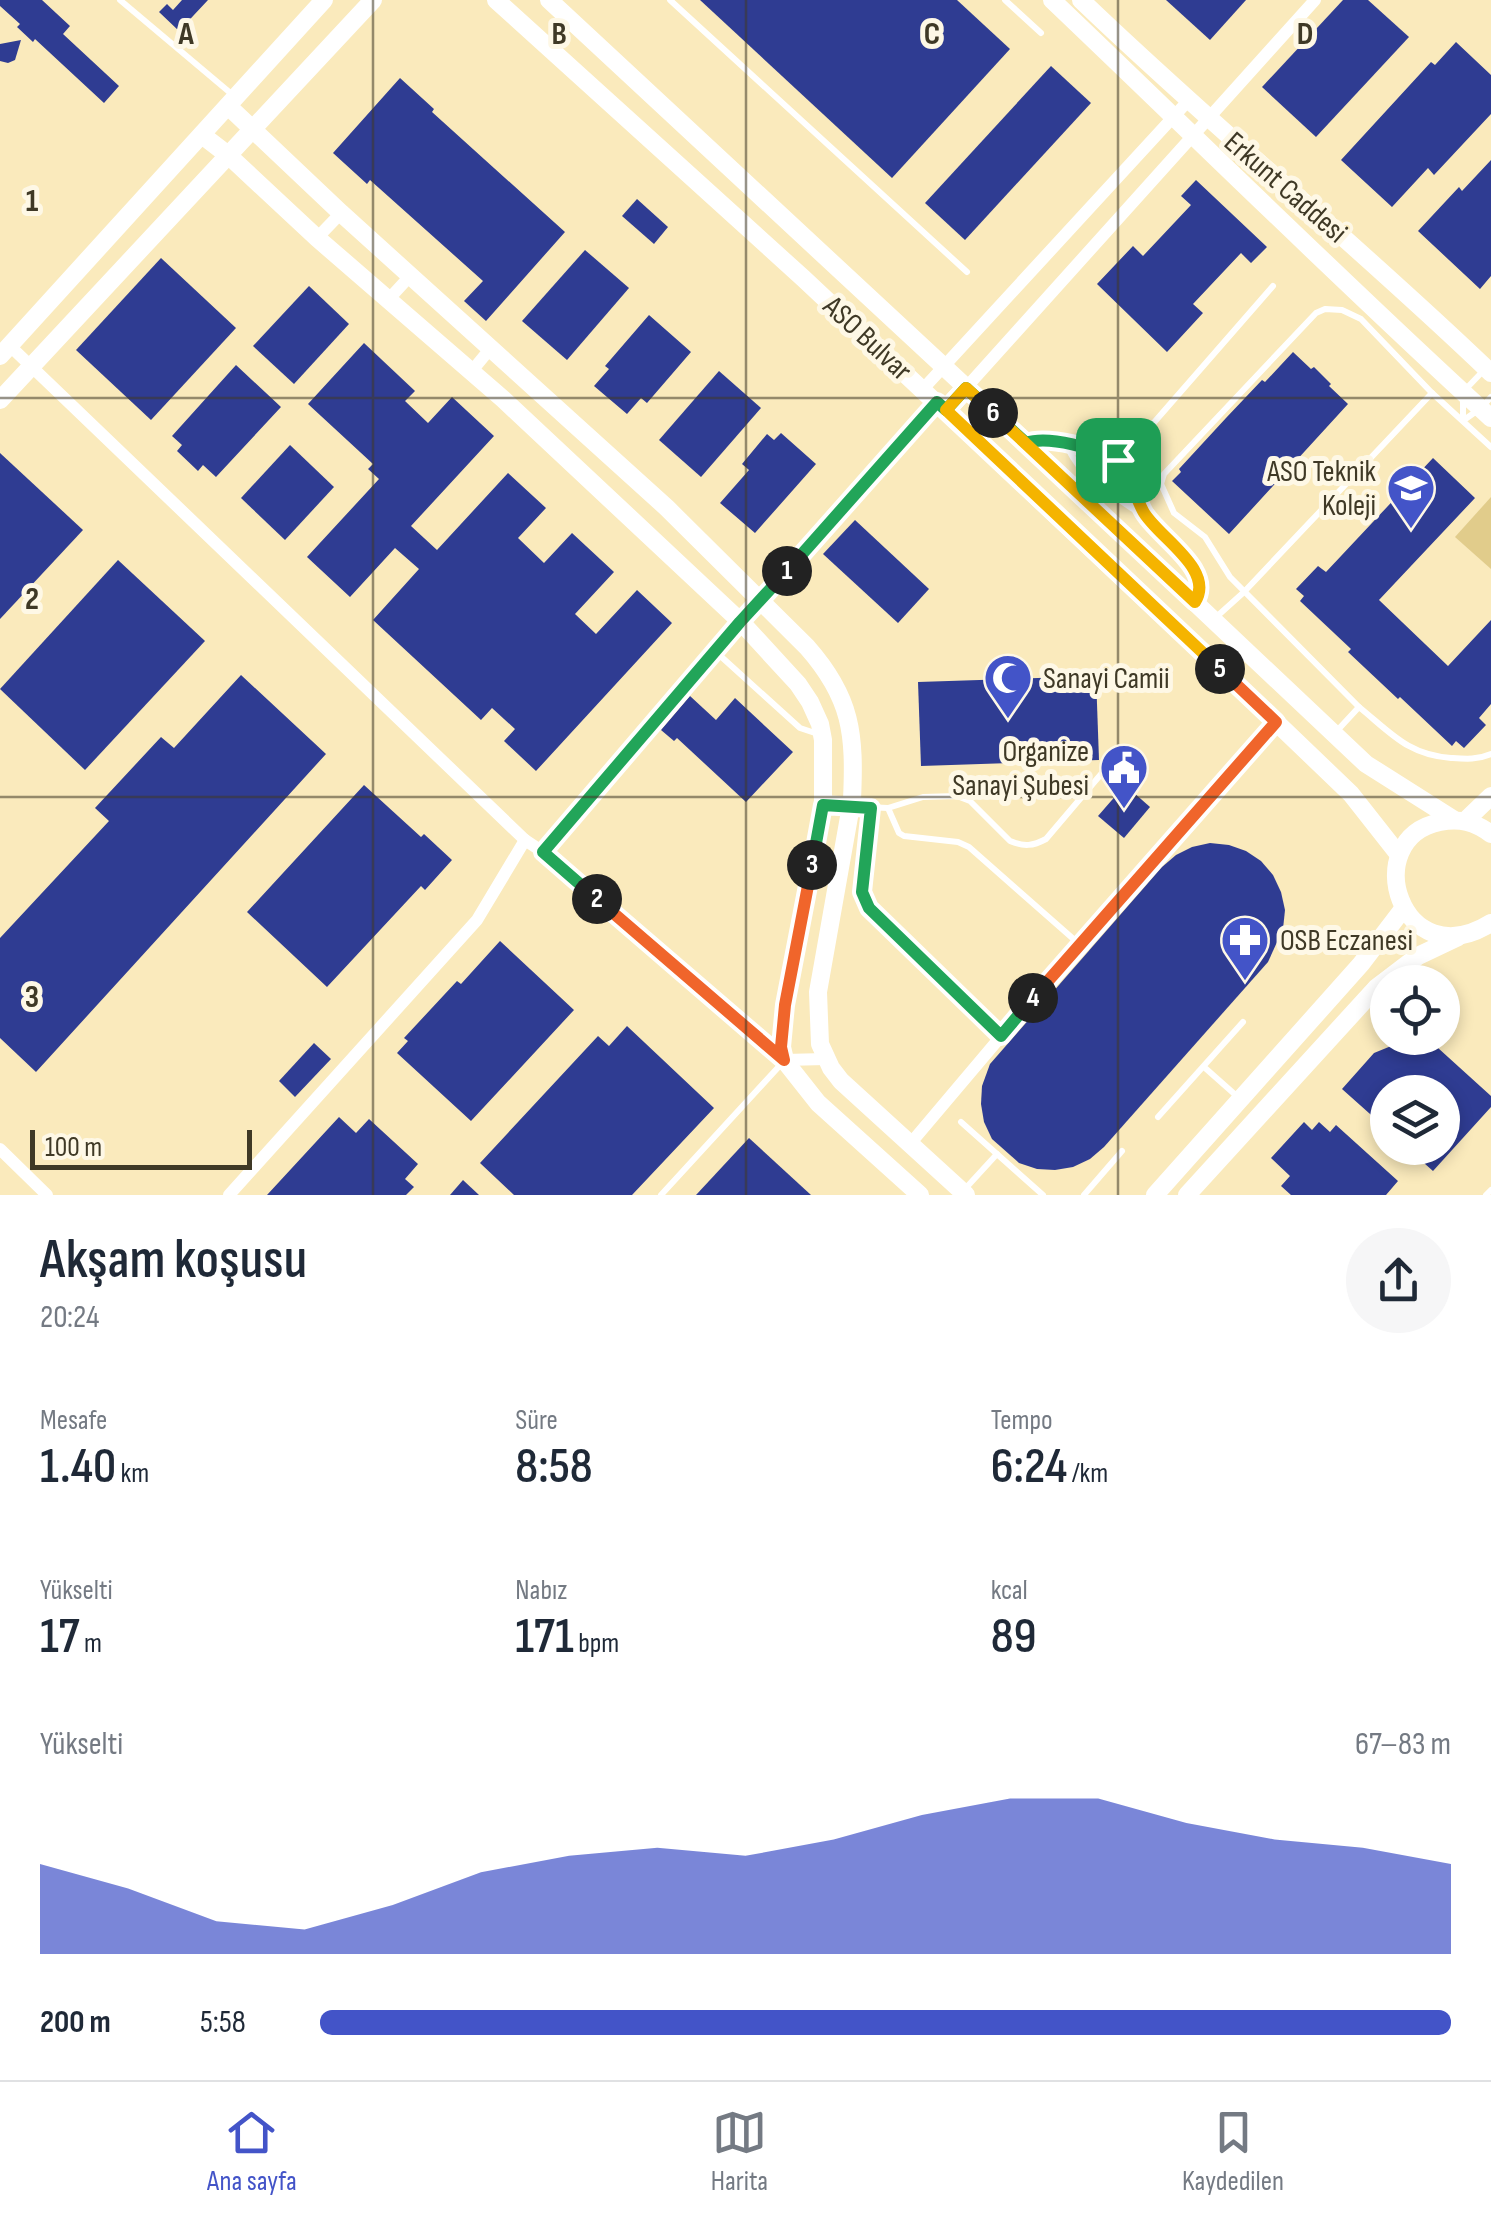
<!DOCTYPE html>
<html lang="tr">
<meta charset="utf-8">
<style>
:root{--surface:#fff;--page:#f6f6f7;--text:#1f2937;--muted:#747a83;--line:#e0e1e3;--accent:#4354c8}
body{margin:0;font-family:"Sofia Sans Condensed",sans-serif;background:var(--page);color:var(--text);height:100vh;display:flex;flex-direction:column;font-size:38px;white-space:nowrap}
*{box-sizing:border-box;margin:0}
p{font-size:32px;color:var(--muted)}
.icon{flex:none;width:55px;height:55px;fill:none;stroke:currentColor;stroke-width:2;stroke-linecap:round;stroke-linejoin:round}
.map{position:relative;height:1195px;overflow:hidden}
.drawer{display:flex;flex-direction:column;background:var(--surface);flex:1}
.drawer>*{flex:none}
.fabs{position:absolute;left:1370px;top:965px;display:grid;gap:20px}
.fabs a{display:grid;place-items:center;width:90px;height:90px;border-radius:50%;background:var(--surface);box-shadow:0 5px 15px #0003;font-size:50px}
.scale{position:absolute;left:30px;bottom:25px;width:222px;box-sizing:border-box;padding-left:10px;border:5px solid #3f3926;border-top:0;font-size:28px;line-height:35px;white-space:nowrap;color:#3f3926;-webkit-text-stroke:8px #fef8e6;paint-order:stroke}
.pin{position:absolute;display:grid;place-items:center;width:85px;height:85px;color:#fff;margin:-42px;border-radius:20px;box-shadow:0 5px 15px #0006}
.km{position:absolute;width:50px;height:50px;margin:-25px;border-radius:50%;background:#222;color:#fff;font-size:28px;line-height:50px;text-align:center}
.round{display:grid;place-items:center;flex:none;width:105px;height:105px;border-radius:52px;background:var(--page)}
.headline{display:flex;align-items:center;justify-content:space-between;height:170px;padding:0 40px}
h1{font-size:55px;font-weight:600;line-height:75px}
.metrics{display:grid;grid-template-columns:repeat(3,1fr);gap:15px;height:170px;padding:10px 40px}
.metrics div{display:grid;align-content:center}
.metrics b{font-size:50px;font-weight:600}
.metrics small{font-size:28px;font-weight:400}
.metrics p{font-size:28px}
.chart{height:280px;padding:20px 40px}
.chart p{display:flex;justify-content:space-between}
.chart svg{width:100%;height:180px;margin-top:10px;fill:var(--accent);opacity:.7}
ul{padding:0 40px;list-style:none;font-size:32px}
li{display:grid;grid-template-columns:160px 120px 1fr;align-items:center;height:75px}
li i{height:25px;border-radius:12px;background:var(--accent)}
.menu{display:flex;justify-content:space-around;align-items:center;height:140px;border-top:2px solid var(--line);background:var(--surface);font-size:28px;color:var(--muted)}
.menu a{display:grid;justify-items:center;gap:5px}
.menu .selected{color:var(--accent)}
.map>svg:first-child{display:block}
.green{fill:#e1cc8b}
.building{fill:#2f3c92}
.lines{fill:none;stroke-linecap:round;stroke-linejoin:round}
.lane{stroke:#fff;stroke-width:6}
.street{stroke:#fff;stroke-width:12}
.secondary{stroke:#fff;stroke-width:18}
.split-1-casing{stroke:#fff;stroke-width:20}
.split-2-casing{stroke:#fff;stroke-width:20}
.split-3-casing{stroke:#fff;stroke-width:20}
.split-4-casing{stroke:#fff;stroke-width:20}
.split-5-casing{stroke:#fff;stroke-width:20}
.split-6-casing{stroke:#fff;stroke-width:20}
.split-7-casing{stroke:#fff;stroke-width:20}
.split-1{stroke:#22a559;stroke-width:12}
.split-2{stroke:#22a559;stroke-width:12}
.split-3{stroke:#f0652b;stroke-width:12}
.split-4{stroke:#22a559;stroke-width:12}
.split-5{stroke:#f0652b;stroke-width:12}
.split-6{stroke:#f5b400;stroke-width:12}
.split-7{stroke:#f5b400;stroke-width:12}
.grid{fill:none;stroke:#3f3926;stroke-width:2.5;stroke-opacity:0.55}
.labels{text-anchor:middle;stroke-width:10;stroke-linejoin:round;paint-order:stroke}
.street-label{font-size:30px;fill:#3f3926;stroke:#fef8e6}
.poi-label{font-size:30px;fill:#3f3926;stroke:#fef8e6;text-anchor:end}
.grid-label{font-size:32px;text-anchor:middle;font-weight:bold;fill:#3f3926;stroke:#fef8e6;stroke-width:10;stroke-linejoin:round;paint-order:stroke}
</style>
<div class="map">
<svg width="1491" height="1195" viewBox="0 0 1491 1195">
<rect width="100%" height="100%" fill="#faeabc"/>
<polygon class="green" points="1491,497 1491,569 1455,537"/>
<g class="building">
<polygon points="0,0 42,0 70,26 63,34 119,86 104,103 35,39 33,42 17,27 20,24 0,6"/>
<polygon points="182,0 208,0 179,31 159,12 167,4 173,10"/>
<polygon points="700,0 957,0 1010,49 892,178"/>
<polygon points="1166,0 1246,0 1210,40"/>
<polygon points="1343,0 1368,0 1409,37 1316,137 1262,87"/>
<polygon points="21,40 15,60 8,63 0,61 0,44"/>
<polygon points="1456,42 1491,75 1491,114 1434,175 1428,168 1392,207 1341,160 1431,62 1435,65"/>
<polygon points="1051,66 1091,103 965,240 925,203"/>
<polygon points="400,78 434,109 432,112 565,232 486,321 464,301 483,281 370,180 367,184 333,153"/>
<polygon points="1491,160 1491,276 1480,289 1418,231 1459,187 1462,191"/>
<polygon points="1196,180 1267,247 1251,263 1241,253 1193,304 1203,313 1167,352 1097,284 1133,246 1143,256 1191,205 1181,196"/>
<polygon points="637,199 668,227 654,244 622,216"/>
<polygon points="585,250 629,288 567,360 522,321"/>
<polygon points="161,258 236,328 151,420 76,350"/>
<polygon points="309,286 349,324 294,384 253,346"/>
<polygon points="649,315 691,352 647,403 641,398 627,414 594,386 609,369 605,366"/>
<polygon points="364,343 415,391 405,401 428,423 452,397 494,436 411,526 437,550 508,473 546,508 518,538 544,563 572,533 614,572 575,614 596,634 637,590 672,623 536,771 504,741 515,729 492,708 481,720 373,620 419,569 395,548 350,597 307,557 379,479 368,469 373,464 308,404"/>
<polygon points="1293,352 1311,369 1314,367 1331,384 1329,386 1348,404 1229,534 1172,481 1181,472 1179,469 1226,418 1262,380 1265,382"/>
<polygon points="236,365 281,407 216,477 203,465 198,471 177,451 182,445 172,436"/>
<polygon points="719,371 761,408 701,477 659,440"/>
<polygon points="781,433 816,464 755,533 720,503 749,470 742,464 767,434 774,440"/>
<polygon points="290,445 334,487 285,540 241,498"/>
<polygon points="0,453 83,530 0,619"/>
<polygon points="1433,458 1475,498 1379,600 1448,666 1491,620 1491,704 1479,718 1486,725 1464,748 1456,741 1452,746 1400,697 1398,699 1348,652 1351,649 1300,601 1304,596 1296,589 1318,566 1326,572"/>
<polygon points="855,520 929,589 898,623 823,554"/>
<polygon points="118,560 205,641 85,770 0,689"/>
<polygon points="241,675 326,754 36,1072 0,1038 0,938 109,821 95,808 161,737 174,748"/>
<polygon points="1096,676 1099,760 921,766 918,682"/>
<polygon points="690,696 716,720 735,698 793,752 746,802 677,738 674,741 661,730"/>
<polygon points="364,785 421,837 424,834 452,860 425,890 421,886 327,987 247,912"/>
<polygon points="1125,785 1150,807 1124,838 1098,816"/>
<polygon points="1210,843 1229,845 1246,851 1261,861 1273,875 1281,892 1285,910 1283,929 1268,962 1104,1147 1090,1159 1073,1167 1055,1170 1037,1169 1019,1163 992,1139 984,1122 981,1104 982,1086 990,1064 1162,867 1176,855 1192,847"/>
<polygon points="500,941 574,1010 471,1121 397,1053 408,1041 404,1038 457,981 461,984"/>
<polygon points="627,1026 714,1108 632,1195 514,1195 480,1163 598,1036 609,1046"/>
<polygon points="1420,1038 1427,1038 1491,1096 1491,1107 1433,1171 1407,1148 1442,1148 1442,1092 1388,1092 1388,1130 1342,1089 1374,1053 1401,1042"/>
<polygon points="314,1043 331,1059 295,1097 279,1081"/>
<polygon points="339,1117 356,1133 369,1119 418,1164 405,1179 414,1187 406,1195 267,1195"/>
<polygon points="1304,1122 1312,1130 1319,1122 1330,1132 1336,1125 1398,1181 1386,1195 1291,1195 1281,1186 1290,1176 1271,1158"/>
<polygon points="749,1138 811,1195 696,1195"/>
<polygon points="463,1180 479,1195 450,1195"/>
</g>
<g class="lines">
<g class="lane">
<polyline points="120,0 234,96"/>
<polyline points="670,0 967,272"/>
<polyline points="1005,0 1041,33"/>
<polyline points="1463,420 1463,392 1484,370"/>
<polyline points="1464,420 1481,408 1491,397"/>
<path d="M1027,443C1045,436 1105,449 1119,462C1132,474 1137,496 1143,512"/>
<path d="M1066,444C1070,454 1076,463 1083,471C1096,483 1112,495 1127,505C1133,510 1141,512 1147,517C1166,533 1209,574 1197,600"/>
<polyline points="1118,461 1130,450 1273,286"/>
<polyline points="1214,619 1244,592 1432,393"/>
<polyline points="716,652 800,728 818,734"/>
<polyline points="1359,707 1230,577 1205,537 1174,513 1161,484 1164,474 1316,313 1325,309 1342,310 1361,319 1432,393 1491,447"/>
<path d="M1334,734L1359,707C1391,733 1408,755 1451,758C1466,759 1477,760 1491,754"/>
<path d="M824,805L888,808L923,797L957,796L970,801L1010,841C1024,847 1033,846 1046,839L1102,773"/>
<polyline points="871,808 862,892 865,902 874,914 999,1035"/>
<polyline points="888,808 899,833 904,836 958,842 969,847 1078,943"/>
<polyline points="1204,1067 1239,1098"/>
<polyline points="1158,1117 1243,1022"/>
<polyline points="961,1122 1043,1195"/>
<polyline points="964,1190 997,1154"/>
<polyline points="661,1195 784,1061"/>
<polyline points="1084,1195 1122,1151"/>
<polyline points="1486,1195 1491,1190"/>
</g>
<g class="street">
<polyline points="317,238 341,213"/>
<polyline points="388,300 410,276"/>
<polyline points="10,346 525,840 543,852 784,1060 826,1059"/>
<polyline points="471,372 490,349"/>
<polyline points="923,389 1188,101"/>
<polyline points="946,410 1315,0"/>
<polyline points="543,852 741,622 937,402"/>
<polyline points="910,1144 1079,944 1276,722"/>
<polyline points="0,1149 47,1195"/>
<polyline points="229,1195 477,920 525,840"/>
</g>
<g class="secondary">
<polyline points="496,0 803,278 1276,722 1351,794 1399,855"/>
<polyline points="549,0 1026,443 1366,764 1453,819"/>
<path d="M1052,0C1198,139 1342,282 1491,418"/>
<path d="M1081,0C1214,128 1358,245 1491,373"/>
<path d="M228,106L341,213L667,508L807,647C852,698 855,734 852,800L818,992L820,1044L831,1068L841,1081L966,1195"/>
<polyline points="202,135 228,155 317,238 503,399 741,622 798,684 810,702 820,724 823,740 823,805 785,1005 781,1047 784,1060 818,1103 920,1195"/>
<polyline points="0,356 324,0"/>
<polyline points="0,400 373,0"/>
<polyline points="1465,821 1491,796"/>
<path d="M1491,834C1475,822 1460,818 1440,822C1357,839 1401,979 1491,923"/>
<polyline points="1155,1195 1361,964 1403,909"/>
<polyline points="1187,1195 1376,988 1418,956 1458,937"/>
</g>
</g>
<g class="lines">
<g class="split-1-casing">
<path id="split-1" d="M787,571L937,402L946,410L966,388L1026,443C1049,435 1096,449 1118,460"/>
</g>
<g class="split-2-casing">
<polyline id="split-2" points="597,899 543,852 740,622 787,571"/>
</g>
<g class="split-3-casing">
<polyline id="split-3" points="597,899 784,1060 781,1047 785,1005 812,865"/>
</g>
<g class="split-4-casing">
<polyline id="split-4" points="812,865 823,805 871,808 862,892 869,908 1001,1036 1033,998"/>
</g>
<g class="split-5-casing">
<polyline id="split-5" points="1033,998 1276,722 1220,669"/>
</g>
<g class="split-6-casing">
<polyline id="split-6" points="993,413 966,388 946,410 1220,669"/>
</g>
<g class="split-7-casing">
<path id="split-7" d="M993,413L1195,602C1216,569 1156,536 1143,511C1134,494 1130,476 1118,460"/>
</g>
<use href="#split-1" class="split-1"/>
<use href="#split-2" class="split-2"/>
<use href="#split-3" class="split-3"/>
<use href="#split-4" class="split-4"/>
<use href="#split-5" class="split-5"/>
<use href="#split-6" class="split-6"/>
<use href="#split-7" class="split-7"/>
</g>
<path class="grid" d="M373,0V1195M746,0V1195M1118,0V1195M0,398H1491M0,797H1491"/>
<defs>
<g id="school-pin" transform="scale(2.5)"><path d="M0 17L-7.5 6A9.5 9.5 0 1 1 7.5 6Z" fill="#4354c8" stroke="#fef8e6"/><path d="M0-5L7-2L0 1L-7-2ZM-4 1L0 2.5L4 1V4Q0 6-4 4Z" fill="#fff"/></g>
<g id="mosque-pin" transform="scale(2.5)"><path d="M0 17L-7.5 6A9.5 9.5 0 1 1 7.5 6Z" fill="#4354c8" stroke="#fef8e6"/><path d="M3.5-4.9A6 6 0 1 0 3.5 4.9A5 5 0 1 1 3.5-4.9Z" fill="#fff"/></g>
<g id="civic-pin" transform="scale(2.5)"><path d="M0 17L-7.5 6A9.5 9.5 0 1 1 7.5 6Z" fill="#4354c8" stroke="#fef8e6"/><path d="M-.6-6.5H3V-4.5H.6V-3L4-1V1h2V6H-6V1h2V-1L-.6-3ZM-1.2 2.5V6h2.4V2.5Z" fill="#fff"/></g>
<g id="pharmacy-pin" transform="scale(2.5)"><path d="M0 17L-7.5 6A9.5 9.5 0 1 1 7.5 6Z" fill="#4354c8" stroke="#fef8e6"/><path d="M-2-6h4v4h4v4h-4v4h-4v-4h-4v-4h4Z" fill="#fff"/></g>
</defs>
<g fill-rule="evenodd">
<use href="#school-pin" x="1411" y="488"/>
<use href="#mosque-pin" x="1008" y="678"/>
<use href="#civic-pin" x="1124" y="768"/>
<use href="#pharmacy-pin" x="1245" y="940"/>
</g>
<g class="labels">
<g class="street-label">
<text transform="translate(1286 187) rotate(41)" y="10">Erkunt Caddesi</text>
<text transform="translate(868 338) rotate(43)" y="10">ASO Bulvar</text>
</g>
<g class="poi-label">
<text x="1376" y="481">ASO Teknik<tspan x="1376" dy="34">Koleji</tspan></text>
<text x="1043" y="688" text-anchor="start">Sanayi Camii</text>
<text x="1089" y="761">Organize<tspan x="1089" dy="34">Sanayi Şubesi</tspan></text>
<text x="1280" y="950" text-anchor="start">OSB Eczanesi</text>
</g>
</g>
<g class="grid-label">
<text x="186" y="44">A</text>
<text x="559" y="44">B</text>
<text x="932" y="44">C</text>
<text x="1305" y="44">D</text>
<text x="32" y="211">1</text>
<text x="32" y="609">2</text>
<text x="32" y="1007">3</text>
</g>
</svg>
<div class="fabs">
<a><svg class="icon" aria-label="locate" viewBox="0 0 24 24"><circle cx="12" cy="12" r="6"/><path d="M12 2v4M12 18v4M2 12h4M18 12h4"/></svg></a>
<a><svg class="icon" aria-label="layers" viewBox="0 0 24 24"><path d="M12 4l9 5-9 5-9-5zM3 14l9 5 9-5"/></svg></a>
</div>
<div class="scale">100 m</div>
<div class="pin" style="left:1118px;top:460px;background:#1e9e55"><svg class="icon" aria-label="arrive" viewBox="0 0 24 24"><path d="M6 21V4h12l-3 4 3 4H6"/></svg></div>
<b class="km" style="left:787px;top:571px">1</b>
<b class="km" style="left:597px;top:899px">2</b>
<b class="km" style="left:812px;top:865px">3</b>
<b class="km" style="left:1033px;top:998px">4</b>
<b class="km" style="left:1220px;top:669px">5</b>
<b class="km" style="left:993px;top:413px">6</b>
</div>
<section class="drawer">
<div class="headline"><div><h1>Akşam koşusu</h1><p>20:24</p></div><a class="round"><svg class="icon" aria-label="share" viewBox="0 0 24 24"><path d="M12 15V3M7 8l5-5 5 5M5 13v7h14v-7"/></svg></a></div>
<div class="metrics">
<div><p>Mesafe</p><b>1.40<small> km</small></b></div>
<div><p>Süre</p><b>8:58</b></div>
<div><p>Tempo</p><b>6:24<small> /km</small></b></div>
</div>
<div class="metrics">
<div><p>Yükselti</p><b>17<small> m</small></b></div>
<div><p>Nabız</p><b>171<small> bpm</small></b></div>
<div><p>kcal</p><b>89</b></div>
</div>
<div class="chart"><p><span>Yükselti</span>67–83 m</p>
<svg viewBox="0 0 160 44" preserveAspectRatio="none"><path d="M0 44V22L10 28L20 36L30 38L40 32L50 24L60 20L70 18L80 20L90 16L100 10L110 6L120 6L130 12L140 16L150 18L160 22V44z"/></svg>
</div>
<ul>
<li><b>200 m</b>5:58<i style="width:100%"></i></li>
</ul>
</section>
<nav class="menu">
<a class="selected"><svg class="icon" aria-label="home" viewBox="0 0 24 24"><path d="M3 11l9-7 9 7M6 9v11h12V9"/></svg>Ana sayfa</a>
<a><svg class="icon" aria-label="map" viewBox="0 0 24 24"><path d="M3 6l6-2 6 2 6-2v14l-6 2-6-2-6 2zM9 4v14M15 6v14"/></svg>Harita</a>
<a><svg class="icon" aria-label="saved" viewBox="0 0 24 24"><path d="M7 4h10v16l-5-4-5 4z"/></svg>Kaydedilen</a>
</nav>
